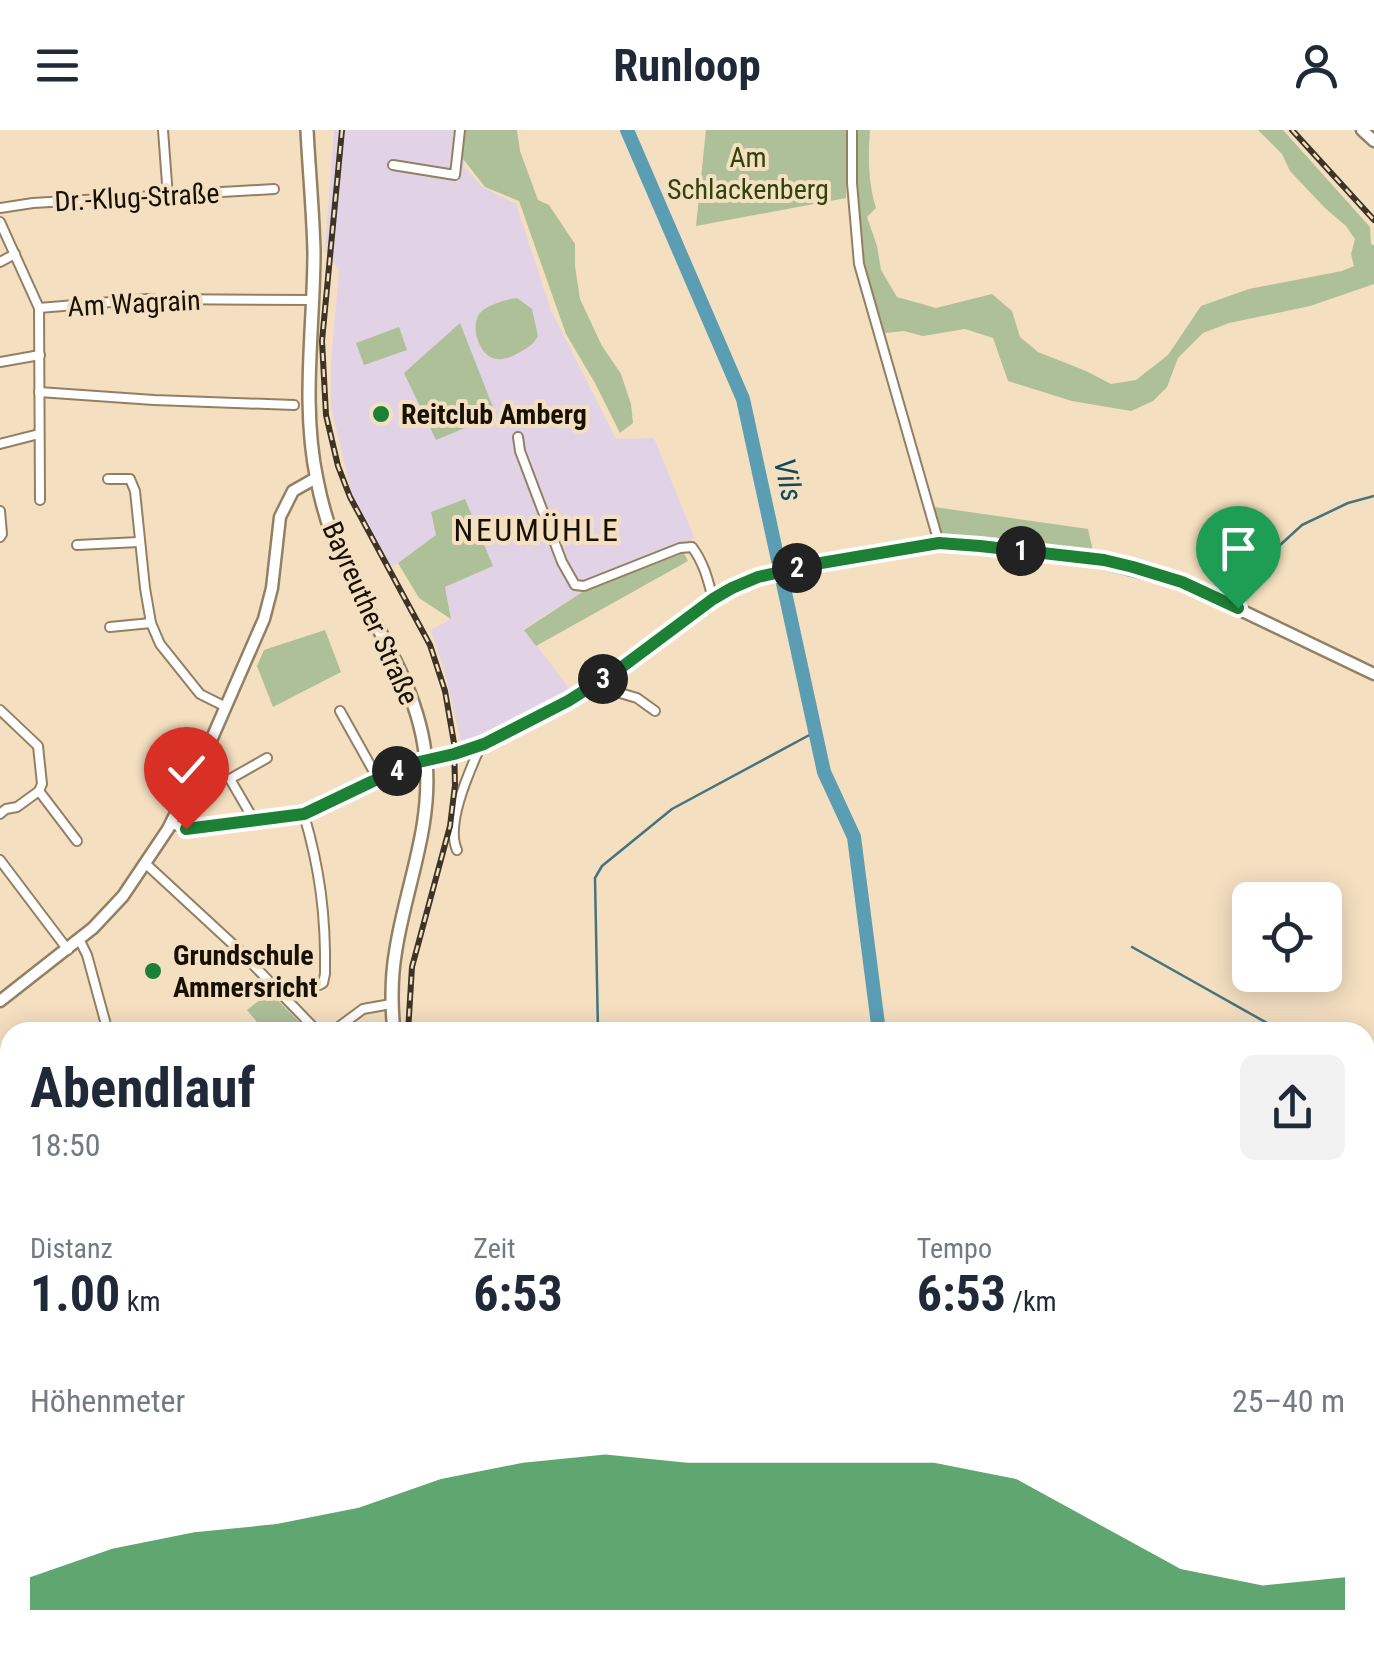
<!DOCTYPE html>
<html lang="de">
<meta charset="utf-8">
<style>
:root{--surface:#fff;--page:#f2f2f3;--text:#1f2937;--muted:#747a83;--accent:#1d8135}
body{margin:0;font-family:"Roboto Condensed",sans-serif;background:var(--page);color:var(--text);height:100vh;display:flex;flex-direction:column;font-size:38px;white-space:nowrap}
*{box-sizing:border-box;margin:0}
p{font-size:32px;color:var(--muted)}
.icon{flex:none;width:55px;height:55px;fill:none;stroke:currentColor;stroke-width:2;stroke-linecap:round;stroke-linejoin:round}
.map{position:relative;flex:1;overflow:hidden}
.sheet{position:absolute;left:0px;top:892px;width:1375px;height:642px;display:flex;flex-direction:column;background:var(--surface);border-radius:30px 30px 0 0;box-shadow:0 5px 25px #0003}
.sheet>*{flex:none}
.buttons{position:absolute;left:1232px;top:752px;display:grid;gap:20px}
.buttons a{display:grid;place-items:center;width:110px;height:110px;border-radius:15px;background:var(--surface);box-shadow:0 5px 25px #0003;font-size:50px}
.pin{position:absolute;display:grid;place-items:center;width:85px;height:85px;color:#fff;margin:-102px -42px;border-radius:50% 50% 50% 0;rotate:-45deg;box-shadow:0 0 10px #0007}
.pin .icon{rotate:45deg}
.km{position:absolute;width:50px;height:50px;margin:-25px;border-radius:50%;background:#222;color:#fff;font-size:28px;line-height:50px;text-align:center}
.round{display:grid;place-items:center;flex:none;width:105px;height:105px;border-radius:15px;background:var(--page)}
.summary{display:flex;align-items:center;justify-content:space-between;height:170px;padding:0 30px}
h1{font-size:55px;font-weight:700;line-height:75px}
.figures{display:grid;grid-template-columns:repeat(3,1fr);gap:15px;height:170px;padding:10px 30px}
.figures div{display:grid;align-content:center}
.figures b{font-size:50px;font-weight:700}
.figures small{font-size:28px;font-weight:400}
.figures p{font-size:28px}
.chart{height:280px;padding:20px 30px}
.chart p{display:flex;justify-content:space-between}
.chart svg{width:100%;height:180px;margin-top:10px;fill:var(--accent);opacity:.7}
header{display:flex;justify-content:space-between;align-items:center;height:130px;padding:0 30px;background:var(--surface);font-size:45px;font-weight:700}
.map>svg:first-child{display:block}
.commercial{fill:#e1d3e5}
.green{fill:#adc098}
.water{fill:#5b9db3;stroke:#47737f;stroke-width:2.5}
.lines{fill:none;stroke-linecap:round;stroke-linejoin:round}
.stream{stroke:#47737f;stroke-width:2.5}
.river{stroke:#5b9db3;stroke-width:14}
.street-casing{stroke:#938064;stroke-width:12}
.secondary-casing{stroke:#938064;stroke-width:15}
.primary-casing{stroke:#938064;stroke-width:16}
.street{stroke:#fff;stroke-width:8}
.secondary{stroke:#fff;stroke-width:10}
.primary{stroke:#fff;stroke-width:11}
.rail-casing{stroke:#3d3425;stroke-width:6}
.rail{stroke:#f4dfc0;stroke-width:2.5;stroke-dasharray:8;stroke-linecap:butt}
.route-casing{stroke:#fff;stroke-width:20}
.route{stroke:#1d8135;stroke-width:12}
.poi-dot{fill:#1d8135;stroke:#f4dfc0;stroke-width:4}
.labels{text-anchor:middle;stroke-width:8;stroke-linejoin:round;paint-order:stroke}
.park-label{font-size:28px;fill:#2f440c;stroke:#f4dfc0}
.street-label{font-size:28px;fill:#171005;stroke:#f4dfc0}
.poi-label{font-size:28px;font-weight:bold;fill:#171005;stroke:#f4dfc0;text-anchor:start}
.water-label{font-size:30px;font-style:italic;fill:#104a5a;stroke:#f4dfc0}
.quarter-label{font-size:32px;letter-spacing:2.5px;fill:#171005;stroke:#f4dfc0}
</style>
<header><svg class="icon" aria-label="menu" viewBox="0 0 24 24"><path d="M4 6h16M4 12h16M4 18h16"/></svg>Runloop<svg class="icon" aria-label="person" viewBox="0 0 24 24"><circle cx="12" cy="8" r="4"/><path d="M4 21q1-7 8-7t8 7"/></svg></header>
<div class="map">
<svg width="1374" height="1534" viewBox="0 0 1374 1534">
<rect width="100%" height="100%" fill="#f4dfc0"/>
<polygon class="commercial" points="334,0 467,0 464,36 481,56 516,74 551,180 616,309 654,308 694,407 684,423 584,461 524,499 573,563 502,600 462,616 445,543 431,500 451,489 445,457 493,435 436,405 392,437 369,402 352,365 331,277 331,232 339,140 325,122"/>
<g class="green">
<polygon points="464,0 517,0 520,21 538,70 549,75 575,114 575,136 580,169 602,216 621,244 631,274 633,293 620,303 595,253 566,204 519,71 485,57 460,25"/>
<polygon points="706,0 848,0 846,68 696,96"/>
<path d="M856,0H870C868,28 868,51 876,78L867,87L877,116L881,140L897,167L936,178L992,164L1012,181L1020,207L1038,222L1086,241L1111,254L1136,250L1168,225L1201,176L1249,159L1342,141L1354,136L1351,124L1355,109L1346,96L1325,78L1290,41L1282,24L1258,0H1283L1370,97L1371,114L1374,115V154L1310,176L1229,193L1203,203L1178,228L1167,257L1153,271L1131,281L1072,271L1008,251L993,208L965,199L923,206L904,201L885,203C853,135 856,73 856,0Z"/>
<path d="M517,168L532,179L538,206C533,215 529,217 520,222C513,226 505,230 497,229C480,228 469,196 480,183C489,174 505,170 517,168Z"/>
<polygon points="460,193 496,285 436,310 404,243"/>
<polygon points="399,197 407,220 364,235 356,213"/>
<polygon points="465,369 493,436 445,457 451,489 419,468 398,433 436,405 431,382"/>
<polygon points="934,377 1088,399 1094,425 942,407"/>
<polygon points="684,423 688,431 536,516 524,500 584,461"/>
<polygon points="325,500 341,542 273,577 257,536 264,520"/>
<polygon points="270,862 303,896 295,902 265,902 247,880"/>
</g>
<g class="water">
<rect x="687" y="1525" width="90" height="9"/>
<polygon points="783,1525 834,1525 834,1534 784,1534"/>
</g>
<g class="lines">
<g class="stream">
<polyline points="964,421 1091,436"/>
<polyline points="1101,438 1182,459"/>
<polyline points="827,439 937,419"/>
<polyline points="1244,448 1302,395 1348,373 1374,366"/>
<polyline points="783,454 822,440"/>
<polyline points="1214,460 1224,461 1231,457"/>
<polyline points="1132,817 1283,902"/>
<polyline points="598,902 595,748 602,736 672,679 815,602"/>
<polyline points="1365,942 1374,940"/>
<polyline points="677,1525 677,1534"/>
<polyline points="1277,1525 1281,1534"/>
</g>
<g class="river">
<polyline points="627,0 743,269 824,642 854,707 879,902"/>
<polyline points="1365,1273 1374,1275"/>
</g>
<g class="street-casing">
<g id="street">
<polyline points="163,0 168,67"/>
<polyline points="852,0 852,53 859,134 939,413"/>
<polyline points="393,35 455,45 460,0"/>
<polyline points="0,78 33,73 274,59"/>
<polyline points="0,92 39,178 40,370"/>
<polyline points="0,132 15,124"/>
<polyline points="39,178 147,169 312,170"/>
<polyline points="0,232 40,225"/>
<polyline points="39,262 154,270 294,275"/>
<path d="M518,307L520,321L562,432L575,455L584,456L680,418L692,417C704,433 708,450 713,469"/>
<polyline points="0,314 39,304"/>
<polyline points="108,349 130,349 135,361 145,458 151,493 160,514 200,564 226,577"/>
<polyline points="0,381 2,404 0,407"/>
<polyline points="77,415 139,412"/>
<polyline points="110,497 151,493"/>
<polyline points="593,555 637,568 655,581"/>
<polyline points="0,580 38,616 42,654 39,661 17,677 6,679 0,684"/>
<polyline points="340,581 378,649"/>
<polyline points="39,661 77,711"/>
<polyline points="255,692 230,649 267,628"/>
<polyline points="171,694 187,699 304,685 371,652 426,629"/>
<path d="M457,720C445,694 470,640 481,615"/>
<polyline points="0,730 68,820"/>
<polyline points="146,734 238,819 318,902"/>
<polyline points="80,811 87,825 108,902"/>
<path d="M283,865C297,855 310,862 323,853L325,844C326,787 320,739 304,685"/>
<polyline points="332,902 363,879 391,874"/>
<polyline points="0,961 9,978"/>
<polyline points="0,1119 10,1120"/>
<polyline points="0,1265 4,1277 10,1283"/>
</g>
</g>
<g class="secondary-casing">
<g id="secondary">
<polyline points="1362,0 1374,11"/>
<polyline points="426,629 455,624 481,615 568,571 622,537 713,469 746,451 869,423 939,413 1104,431 1133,437 1182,452 1374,544"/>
<polyline points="0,871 93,798 123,766 168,699 206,622 264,489 272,458 280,387 293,361 316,348"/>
</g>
</g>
<g class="primary-casing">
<g id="primary">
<path d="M307,0C309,40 313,81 314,122C314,197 301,275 317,350C322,376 331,405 342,429C373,495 420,557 426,632C432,697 406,756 396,819C391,847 391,874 394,902"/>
<polyline points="559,1525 560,1534"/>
</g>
</g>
<use href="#street" class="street"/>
<use href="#secondary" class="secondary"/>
<use href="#primary" class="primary"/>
<g class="rail-casing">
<g id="rail">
<polyline points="342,0 322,211 326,285 338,336 350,367 430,515 445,561 454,613 455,655 450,696 412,837 408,902"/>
<polyline points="1292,0 1374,90"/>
<polyline points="578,1525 580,1534"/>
</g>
</g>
<use href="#rail" class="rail"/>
</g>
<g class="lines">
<g class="route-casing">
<polyline id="route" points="186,699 304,684 371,652 419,632 454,624 484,614 568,571 622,537 713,469 732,458 758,447 821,433 939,413 980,416 1104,430 1133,437 1182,452 1238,478"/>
</g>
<use href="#route" class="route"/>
</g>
<g class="poi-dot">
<circle cx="381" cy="284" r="10"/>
<circle cx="153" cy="841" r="10"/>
</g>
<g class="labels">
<g class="park-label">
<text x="748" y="37">Am<tspan x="748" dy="32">Schlackenberg</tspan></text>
</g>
<g class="street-label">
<text transform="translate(137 67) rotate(-3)" y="10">Dr.-Klug-Straße</text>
<text transform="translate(134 173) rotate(-3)" y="10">Am Wagrain</text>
<text transform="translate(371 483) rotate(66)" y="10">Bayreuther Straße</text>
</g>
<g class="poi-label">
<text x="401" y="294">Reitclub Amberg</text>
<text x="173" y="835">Grundschule<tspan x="173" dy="32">Ammersricht</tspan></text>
</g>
<g class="water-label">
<text transform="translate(788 350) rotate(78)" y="10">Vils</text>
</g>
<g class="quarter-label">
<text x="537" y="411">NEUMÜHLE</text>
</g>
</g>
</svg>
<div class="buttons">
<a><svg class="icon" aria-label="locate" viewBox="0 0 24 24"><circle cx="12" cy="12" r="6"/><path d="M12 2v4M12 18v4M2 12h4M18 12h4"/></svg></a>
</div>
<div class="pin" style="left:1238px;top:478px;background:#1e9e55"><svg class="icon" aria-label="arrive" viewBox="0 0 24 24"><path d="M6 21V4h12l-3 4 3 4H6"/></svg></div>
<div class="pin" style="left:186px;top:699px;background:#d93025"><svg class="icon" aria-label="check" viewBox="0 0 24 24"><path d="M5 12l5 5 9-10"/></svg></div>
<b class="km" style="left:1021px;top:421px">1</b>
<b class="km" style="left:797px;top:438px">2</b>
<b class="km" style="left:603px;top:549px">3</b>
<b class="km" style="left:397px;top:641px">4</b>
<section class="sheet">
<div class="summary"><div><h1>Abendlauf</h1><p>18:50</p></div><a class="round"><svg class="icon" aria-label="share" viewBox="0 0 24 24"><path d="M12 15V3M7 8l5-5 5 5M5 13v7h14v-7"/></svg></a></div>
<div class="figures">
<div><p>Distanz</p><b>1.00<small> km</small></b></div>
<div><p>Zeit</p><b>6:53</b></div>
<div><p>Tempo</p><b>6:53<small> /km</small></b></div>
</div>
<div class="chart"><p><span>Höhenmeter</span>25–40 m</p>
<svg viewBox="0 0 160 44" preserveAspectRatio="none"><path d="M0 44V36L10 29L20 25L30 23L40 19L50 12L60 8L70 6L80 8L90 8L100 8L110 8L120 12L130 23L140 34L150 38L160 36V44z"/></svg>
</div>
</section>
</div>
